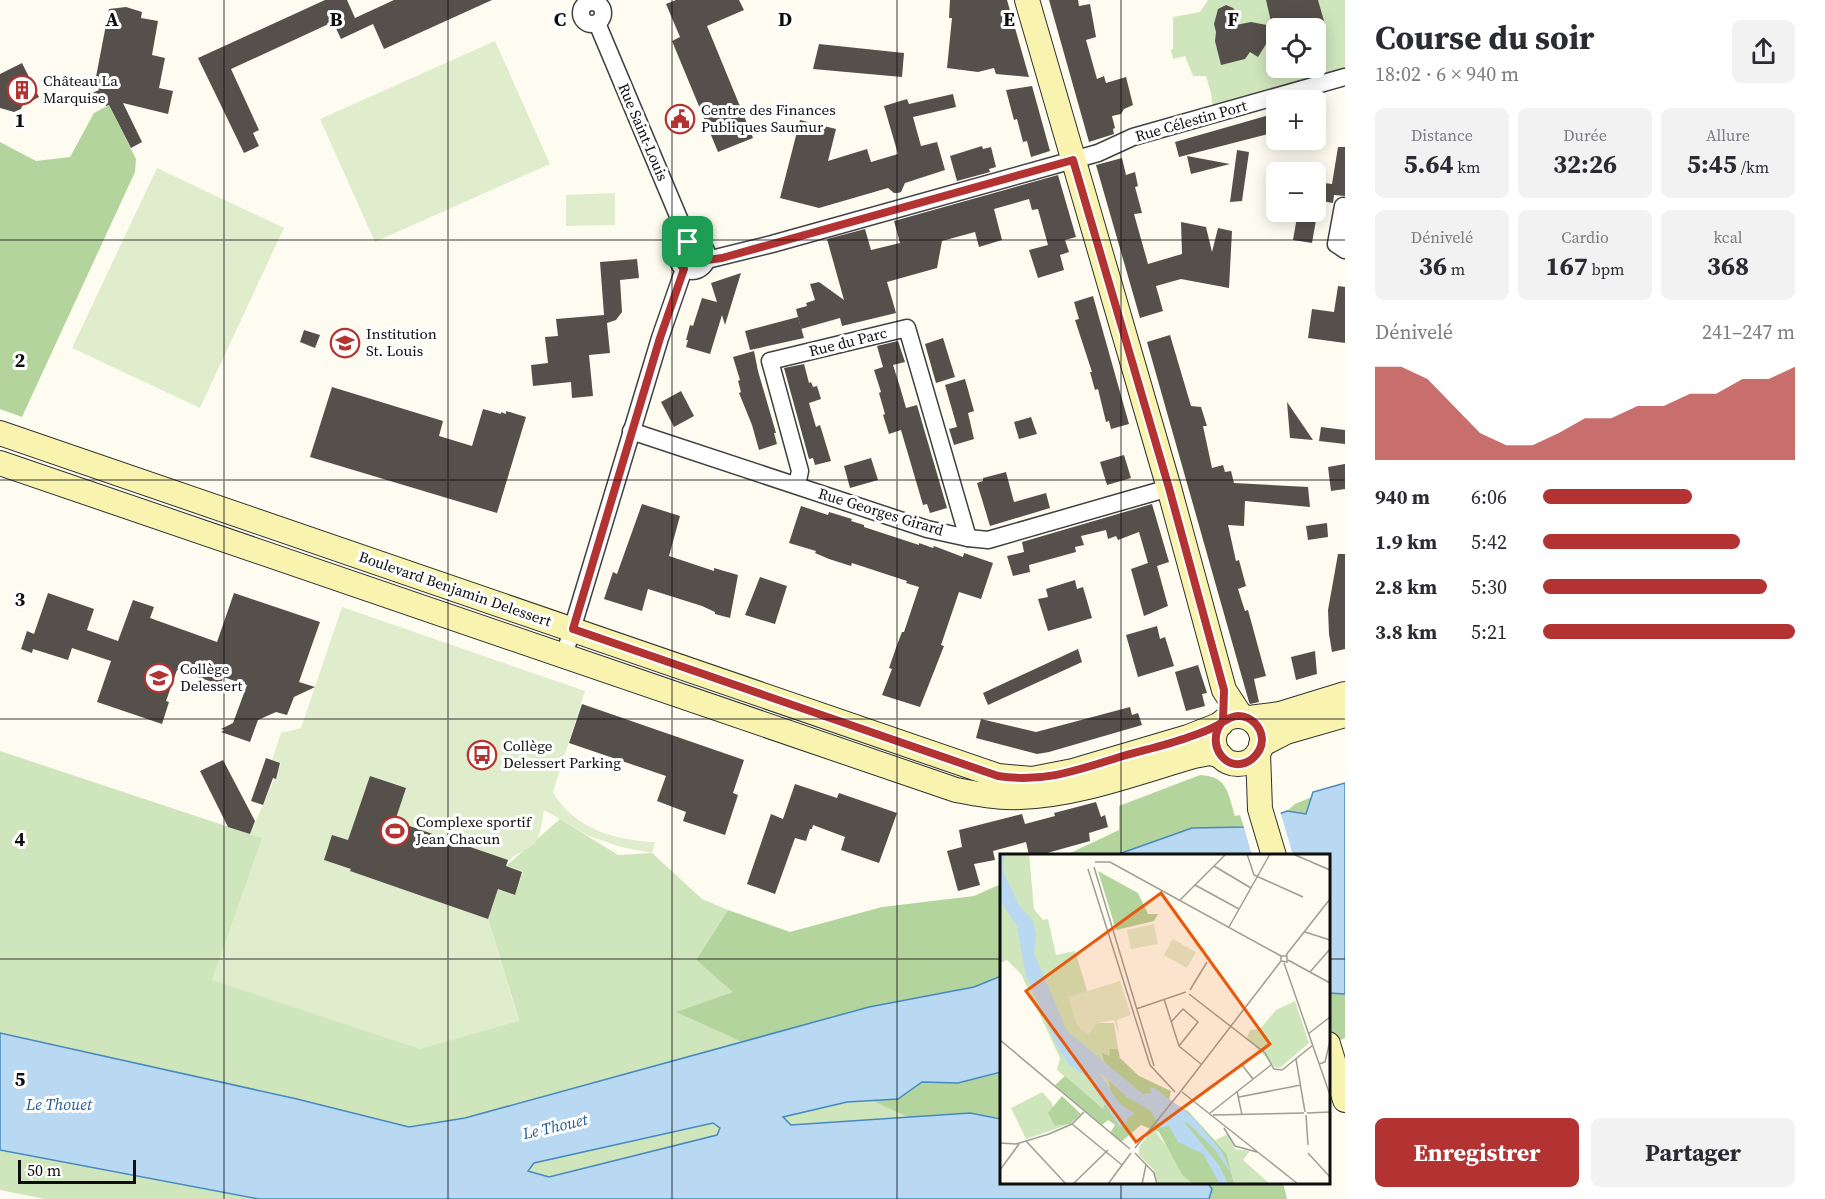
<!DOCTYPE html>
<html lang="fr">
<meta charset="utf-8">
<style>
:root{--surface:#fff;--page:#f2f2f3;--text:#2b2b33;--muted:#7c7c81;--accent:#b23332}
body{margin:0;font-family:"Source Serif 4",serif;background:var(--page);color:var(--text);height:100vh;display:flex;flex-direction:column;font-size:22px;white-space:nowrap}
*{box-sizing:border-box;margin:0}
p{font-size:20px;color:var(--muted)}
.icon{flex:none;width:33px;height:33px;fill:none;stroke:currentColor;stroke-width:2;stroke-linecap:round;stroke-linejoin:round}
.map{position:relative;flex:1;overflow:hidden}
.drawer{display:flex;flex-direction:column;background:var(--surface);width:480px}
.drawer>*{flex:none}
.tools{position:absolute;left:1266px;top:18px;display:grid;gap:12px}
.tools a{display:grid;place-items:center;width:60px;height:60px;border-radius:9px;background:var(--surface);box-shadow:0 3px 15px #0003;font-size:30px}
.scale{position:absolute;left:18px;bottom:15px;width:118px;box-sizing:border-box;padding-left:6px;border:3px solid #0e0e0e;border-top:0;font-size:16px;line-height:21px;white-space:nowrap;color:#0e0e0e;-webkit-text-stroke:4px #fff;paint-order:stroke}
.pin{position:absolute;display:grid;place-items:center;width:51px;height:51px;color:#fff;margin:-26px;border-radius:12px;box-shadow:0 3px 9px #0006}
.round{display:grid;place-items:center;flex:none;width:63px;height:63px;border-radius:9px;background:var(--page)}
.headline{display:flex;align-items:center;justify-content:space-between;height:102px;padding:0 30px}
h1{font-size:33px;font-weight:700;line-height:45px}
.metrics{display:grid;grid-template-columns:repeat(3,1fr);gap:9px;height:102px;padding:6px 30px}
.metrics div{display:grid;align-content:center;border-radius:9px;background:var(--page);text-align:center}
.metrics b{font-size:26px;font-weight:700}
.metrics small{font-size:16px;font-weight:400}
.metrics p{font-size:16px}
.chart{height:168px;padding:12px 30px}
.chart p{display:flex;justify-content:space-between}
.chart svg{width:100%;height:108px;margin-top:6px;fill:var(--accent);opacity:.7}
.primary-button{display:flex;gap:12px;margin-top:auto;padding:12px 30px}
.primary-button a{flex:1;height:69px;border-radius:9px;background:var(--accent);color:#fff;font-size:24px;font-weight:700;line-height:69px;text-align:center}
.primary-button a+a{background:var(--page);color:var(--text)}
ul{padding:0 30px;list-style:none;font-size:20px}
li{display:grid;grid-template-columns:96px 72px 1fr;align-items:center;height:45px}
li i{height:15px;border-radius:8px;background:var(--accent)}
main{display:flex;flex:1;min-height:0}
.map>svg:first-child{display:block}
.green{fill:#cfe5bc;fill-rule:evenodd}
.forest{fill:#b3d59d}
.pitch{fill:#e0edcd}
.water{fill:#b9d8f1;stroke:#4689c1;stroke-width:1.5;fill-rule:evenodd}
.pier{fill:#fefcf0}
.building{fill:#55504b}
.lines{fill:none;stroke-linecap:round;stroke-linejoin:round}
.street-casing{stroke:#414141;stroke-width:19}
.secondary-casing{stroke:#303030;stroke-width:26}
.street{stroke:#fff;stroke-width:16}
.secondary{stroke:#f8f4b0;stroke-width:24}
.route-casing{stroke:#fff;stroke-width:12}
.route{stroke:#b23332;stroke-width:8}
.grid{fill:none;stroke:#0e0e0e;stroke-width:1.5;stroke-opacity:0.55}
.labels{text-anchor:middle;stroke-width:6;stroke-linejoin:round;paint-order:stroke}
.poi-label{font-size:15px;fill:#0e0e0e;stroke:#fff;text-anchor:start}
.street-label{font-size:15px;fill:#0e0e0e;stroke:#fff}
.water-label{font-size:16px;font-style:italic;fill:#225c95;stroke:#fff}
.inset-road{fill:none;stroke:#9e9d96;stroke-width:1.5}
.view{fill:#e8590c;fill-opacity:0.15;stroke:#e8590c;stroke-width:3}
.inset-edge{fill:none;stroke:#0e0e0e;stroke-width:3}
.grid-label{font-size:20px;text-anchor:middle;font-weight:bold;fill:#0e0e0e;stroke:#fff;stroke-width:6;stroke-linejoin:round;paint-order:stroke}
</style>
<main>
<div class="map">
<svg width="1345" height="1199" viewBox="0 0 1345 1199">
<rect width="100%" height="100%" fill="#fefcf0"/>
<g class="green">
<path d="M1208,0H1345V72L1213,110L1211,93L1206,76H1193L1185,56L1173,59L1171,50L1173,49V17L1200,12ZM1276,28H1316V68H1276Z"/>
<polygon points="0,751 262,838 519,1020 488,919 498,889 515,895 523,872 506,866 560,819 618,855 652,853 702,899 728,910 696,960 734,992 677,1012 921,1123 978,1199 45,1199 0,1190"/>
</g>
<g class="forest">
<polygon points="109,105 136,159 135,172 22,417 0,409 0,142 36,161 70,157 94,113"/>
<path d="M1200,775C1228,776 1228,794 1235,816L1240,815L1244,827L1287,811L1295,804L1345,783V1038L1329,1045L1328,856H1064L1119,830V806Z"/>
<polygon points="1001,884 1002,1182 1283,1183 1287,1199 978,1199 921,1123 676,1012 733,992 696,960 728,910 790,932 882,907 974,896"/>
</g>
<g class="pitch">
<polygon points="495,41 550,164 375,242 320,119"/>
<polygon points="157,168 284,228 200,408 72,348"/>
<polygon points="615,193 615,225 566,226 566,195"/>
<path d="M342,607L585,691L553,792C573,828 616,841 655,842L652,853L621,847L589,836L544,810C542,820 541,836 534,844C526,852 511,854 506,865L523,871L515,895L498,890L488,919L519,1021L420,1049L212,980L262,838L250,834L281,764L272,760L281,733L301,728Z"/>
</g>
<g class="water">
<polygon points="1345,783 1345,994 1329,993 1328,856 1113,856 1192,828 1244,827 1287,811 1306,814 1313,792"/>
<path d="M1001,976V1072L958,1083L922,1082L898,1099L847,1102L783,1117L791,1125L970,1113L1001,1119L1002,1182L1208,1183L1212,1189L1209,1199H259L0,1150V1033L297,1099L409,1127L465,1118L869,1007L974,987ZM713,1123L720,1128L717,1135L549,1177L528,1171L534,1163Z"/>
</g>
<polygon class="pier" points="1280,811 1293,855 1252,855 1243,824"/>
<g class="building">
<polygon points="325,0 347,0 355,18 394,0 492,0 384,49 373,24 341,39 333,22 231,69 259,130 253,133 259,146 244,153 198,58"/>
<polygon points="676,0 739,0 744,10 707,26 753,138 718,152 672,41 680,37 666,4"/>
<polygon points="950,0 1007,0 1029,77 996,74 994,68 978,72 947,68 952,18 949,18"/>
<polygon points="1049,0 1078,0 1079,6 1090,4 1096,37 1086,40 1097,79 1104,76 1106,83 1126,77 1133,105 1124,109 1121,114 1112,116 1115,128 1113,129 1114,134 1089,142"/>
<polygon points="1266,0 1318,0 1326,28 1276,28 1258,57 1250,52 1245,59 1221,65 1215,41 1216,32 1214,24 1218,9 1226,5 1233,8 1236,12 1236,25 1251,22 1272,26"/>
<polygon points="126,7 142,12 141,18 158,21 152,55 165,58 159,88 173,91 168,114 123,103 142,142 131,148 109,105 106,106 104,101 96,105 90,94 99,90 95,82 109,9"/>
<polygon points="819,44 904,53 902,77 813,69"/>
<polygon points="22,63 39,97 22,106 21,109 14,112 0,108 0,74"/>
<polygon points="1032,86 1050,151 1031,157 1027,141 1023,142 1017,119 1014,120 1006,90"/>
<polygon points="953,94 956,107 913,117 921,146 937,142 945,170 905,183 901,192 898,193 894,193 888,188 819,208 780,198 800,120 836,129 828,161 867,149 871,162 898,154 884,106 907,99 909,104"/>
<polygon points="1276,113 1276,132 1179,157 1175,142"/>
<polygon points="982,146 983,149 991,147 996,167 989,169 990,172 957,181 950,156"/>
<polygon points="1338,147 1345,147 1345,196 1334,195 1333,203 1316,200 1316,182 1332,184"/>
<polygon points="1237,150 1249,152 1242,201 1230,202"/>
<polygon points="1187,156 1230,164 1191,174"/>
<polygon points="1122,158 1126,175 1135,172 1138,186 1135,187 1142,213 1134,214 1148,264 1182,254 1181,222 1206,227 1212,252 1218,228 1232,231 1229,288 1181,279 1156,286 1163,311 1140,318 1096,165"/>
<polygon points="1058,175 1076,237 1065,240 1069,252 1060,255 1064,270 1038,278 1029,250 1048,245 1038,209 1032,210 1029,199 994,209 1002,240 979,247 975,232 942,241 937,268 887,282 896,313 842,326 840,318 801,329 796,309 807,306 806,303 815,300 810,284 819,282 844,300 827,239 865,229 871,250 900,243 894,221"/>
<polygon points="1297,217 1316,220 1312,243 1293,240"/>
<polygon points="637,259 639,278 620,280 622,312 616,320 607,323 610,353 589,355 593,396 572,398 571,382 533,386 531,365 548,363 545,337 558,336 556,319 604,315 600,262"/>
<polygon points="741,273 725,325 722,315 710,354 686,347 688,340 686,340 690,325 693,326 702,298 717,302 711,283"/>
<polygon points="1338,286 1345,287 1345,343 1308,338 1312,309 1334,312"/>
<polygon points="1093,296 1129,424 1111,429 1109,421 1106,422 1098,389 1095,390 1090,372 1092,372 1075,320 1079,319 1074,302"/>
<polygon points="798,317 804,338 750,350 745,331"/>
<polygon points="304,330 320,335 315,348 300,342"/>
<polygon points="1170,335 1191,406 1201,407 1207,426 1203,426 1212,468 1223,465 1225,472 1231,471 1234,483 1308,487 1310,507 1245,501 1244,526 1228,525 1236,561 1239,560 1246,586 1238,589 1245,611 1248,610 1266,676 1254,679 1259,702 1250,704 1249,702 1147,342"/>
<polygon points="943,338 955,377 936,383 925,344"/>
<polygon points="898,341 905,362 893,365 900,387 906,408 917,405 947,508 930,513 927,504 923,505 901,430 889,434 883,415 885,414 879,393 881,392 874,370 883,367 877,346"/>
<polygon points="754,351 758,371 776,433 774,433 777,444 759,450 752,425 739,393 741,392 738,381 740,380 733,357"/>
<polygon points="804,364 809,383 811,382 813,387 817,386 821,399 809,403 816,427 820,425 831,461 815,465 813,458 809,459 784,368"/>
<polygon points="965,379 974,411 968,413 974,439 954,445 949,429 957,427 945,385"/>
<polygon points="332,387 443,421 439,436 472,446 483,409 501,414 501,412 506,414 506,411 526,417 497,513 310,457"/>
<polygon points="681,391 694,416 674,427 661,402"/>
<polygon points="1287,402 1313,440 1290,438"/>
<polygon points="1031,417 1037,434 1019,439 1014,422"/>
<polygon points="1321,427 1345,430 1345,444 1319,441"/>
<polygon points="1124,455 1131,478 1107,485 1100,462"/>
<polygon points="871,458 878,480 850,488 844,466"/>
<polygon points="1345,464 1345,489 1331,491 1328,467"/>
<polygon points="1006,472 1014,502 1046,493 1050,508 990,526 977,483 983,481 983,478"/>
<polygon points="642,504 680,516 669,556 714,571 714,568 738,575 730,618 715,614 715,612 702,606 648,589 642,611 604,599 613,572 617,574"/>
<polygon points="1152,504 1169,562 1157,566 1168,606 1144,616 1131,569 1148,563 1139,532 1118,540 1116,536 1108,539 1106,530 1081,536 1084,545 1075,547 1076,552 1029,565 1030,572 1013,576 1007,556 1024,552 1022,542"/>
<polygon points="801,506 828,515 829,512 852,519 851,521 864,525 864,527 919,545 919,543 933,548 934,546 963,557 964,553 993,563 981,599 959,592 941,645 944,646 920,707 882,695 892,669 889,668 897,645 902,632 904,632 919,587 906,583 907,581 852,563 851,566 829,559 815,553 816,551 789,543"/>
<polygon points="1327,523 1328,537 1308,540 1306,526"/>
<polygon points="1338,554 1345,554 1345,649 1332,652 1329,634 1328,610"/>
<polygon points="760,577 787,586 775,624 745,615"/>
<polygon points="1075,580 1077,589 1083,587 1092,618 1048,631 1038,599 1048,597 1046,589"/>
<polygon points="48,593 94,609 87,630 118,641 133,600 154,607 150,618 217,642 234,593 320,622 299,682 315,687 294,697 287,715 276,712 258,720 250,742 221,732 225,730 221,729 233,723 247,685 223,677 221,685 177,670 166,701 169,702 162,724 109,706 97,702 111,661 72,648 68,660 33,649 32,653 21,649 27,631 34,634"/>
<polygon points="1157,626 1160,639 1165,637 1174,666 1138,677 1126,635"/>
<polygon points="1078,649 1082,662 988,705 983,693"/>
<polygon points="1315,651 1317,674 1296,680 1291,657"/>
<polygon points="1198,665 1207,693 1202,694 1205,706 1186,711 1175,672"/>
<polygon points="582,704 744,760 733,793 738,795 725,835 683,821 686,812 657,801 666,776 569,743"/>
<polygon points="1130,707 1132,715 1138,713 1142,725 1049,752 1037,754 976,738 981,719 1036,732"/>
<polygon points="266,758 280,763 276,779 273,778 263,805 251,801"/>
<polygon points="223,760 255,821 250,834 228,827 200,771"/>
<polygon points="370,776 406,788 395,821 508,860 506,866 522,872 515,895 498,889 488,919 350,871 351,869 324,860 332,835 348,840"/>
<polygon points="795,784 837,798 839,793 897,813 879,863 841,850 845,837 813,825 812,829 810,829 806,841 795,838 775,894 747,884 771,814 783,819"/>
<polygon points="1096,802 1101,817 1105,815 1108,827 1089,833 1090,841 1040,855 1029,855 1026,842 993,851 995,860 974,864 980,885 958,891 947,851 962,847 959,830 1022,814 1025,824 1055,816 1054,813"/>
</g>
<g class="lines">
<g class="street-casing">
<g id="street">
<circle cx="592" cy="13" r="11"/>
<polyline points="597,23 689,242"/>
<polyline points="1343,206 1336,244 1345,250"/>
<circle cx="692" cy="256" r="15"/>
<polyline points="707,260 772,244 1073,160 1098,153 1133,137 1345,77"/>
<polyline points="631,431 927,529 968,538 988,540 1169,488"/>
<polyline points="797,485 800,471 770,361 907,328 968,538"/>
<polyline points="564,656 660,338 684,269"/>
</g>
</g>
<g class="secondary-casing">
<g id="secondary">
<polyline points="1027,0 1169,488 1224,690 1241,716"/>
<polyline points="0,433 998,776 1032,779 1073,771 1188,737 1221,724"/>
<path d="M0,463L956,790C977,794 998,798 1020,797C1079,795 1138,772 1194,756L1210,753L1221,756"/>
<circle cx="1238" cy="740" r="24"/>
<polyline points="1249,718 1280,714 1345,694"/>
<polyline points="1261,745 1286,732 1345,715"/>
<polyline points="1258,753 1260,809 1274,856"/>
<polyline points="1328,1044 1345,1100"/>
</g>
</g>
<use href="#street" class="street"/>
<use href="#secondary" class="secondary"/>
</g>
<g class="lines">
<g class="route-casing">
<path id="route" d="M688,242C676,247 674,259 684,269L660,338L573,629L998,776C1045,783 1078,770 1123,756C1144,750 1167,745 1189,737C1198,734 1209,730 1218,725C1225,721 1230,716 1238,716C1251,716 1261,726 1262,739C1262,747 1258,754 1252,759C1228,777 1203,744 1223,721L1224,690L1169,488L1073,160L722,258L707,260C708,248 701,240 688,242"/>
</g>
<use href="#route" class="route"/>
</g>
<path class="grid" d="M224,0V1199M448,0V1199M672,0V1199M897,0V1199M1121,0V856M0,240H1345M0,480H1345M0,719H1345M0,959H1002M1328,959H1345M1121,1182V1199"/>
<defs>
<g id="building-ring" transform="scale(1.5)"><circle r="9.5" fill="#fff" stroke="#b23332" stroke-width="1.5"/><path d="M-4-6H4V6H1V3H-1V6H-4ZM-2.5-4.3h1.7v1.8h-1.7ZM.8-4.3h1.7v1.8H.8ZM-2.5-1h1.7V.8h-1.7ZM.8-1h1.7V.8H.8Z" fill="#b23332"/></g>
<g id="civic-ring" transform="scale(1.5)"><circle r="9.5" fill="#fff" stroke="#b23332" stroke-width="1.5"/><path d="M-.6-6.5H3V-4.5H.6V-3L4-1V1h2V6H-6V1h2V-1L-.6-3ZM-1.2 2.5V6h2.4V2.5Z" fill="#b23332"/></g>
<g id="school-ring" transform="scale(1.5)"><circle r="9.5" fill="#fff" stroke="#b23332" stroke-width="1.5"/><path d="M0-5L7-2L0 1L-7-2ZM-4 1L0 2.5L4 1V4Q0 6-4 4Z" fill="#b23332"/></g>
<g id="bus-ring" transform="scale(1.5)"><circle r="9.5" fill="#fff" stroke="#b23332" stroke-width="1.5"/><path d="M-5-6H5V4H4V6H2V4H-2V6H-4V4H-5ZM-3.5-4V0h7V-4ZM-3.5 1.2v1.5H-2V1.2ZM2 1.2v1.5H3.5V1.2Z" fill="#b23332"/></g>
<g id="stadium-ring" transform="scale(1.5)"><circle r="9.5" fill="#fff" stroke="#b23332" stroke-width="1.5"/><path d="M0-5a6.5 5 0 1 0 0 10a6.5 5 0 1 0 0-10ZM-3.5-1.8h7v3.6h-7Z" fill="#b23332"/></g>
</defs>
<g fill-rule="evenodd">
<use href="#building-ring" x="22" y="90"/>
<use href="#civic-ring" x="680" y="119"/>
<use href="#school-ring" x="345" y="343"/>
<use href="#school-ring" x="159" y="678"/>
<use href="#bus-ring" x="482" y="755"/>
<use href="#stadium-ring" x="395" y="831"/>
</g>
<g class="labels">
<g class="poi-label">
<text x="43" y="86">Château La<tspan x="43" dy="17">Marquise</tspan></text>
<text x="701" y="115">Centre des Finances<tspan x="701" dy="17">Publiques Saumur</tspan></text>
<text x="366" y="339">Institution<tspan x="366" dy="17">St. Louis</tspan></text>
<text x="180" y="674">Collège<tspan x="180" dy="17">Delessert</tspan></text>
<text x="503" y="751">Collège<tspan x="503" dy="17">Delessert Parking</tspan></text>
<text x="416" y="827">Complexe sportif<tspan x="416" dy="17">Jean Chacun</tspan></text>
</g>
<g class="street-label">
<text transform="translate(1191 121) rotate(-16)" y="5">Rue Célestin Port</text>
<text transform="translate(643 132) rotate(67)" y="5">Rue Saint-Louis</text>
<text transform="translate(848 342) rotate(-14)" y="5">Rue du Parc</text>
<text transform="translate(881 512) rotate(17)" y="5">Rue Georges Girard</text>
<text transform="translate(455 589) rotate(19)" y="5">Boulevard Benjamin Delessert</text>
</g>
<g class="water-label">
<text x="59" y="1110">Le Thouet</text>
<text transform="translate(555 1126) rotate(-13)" y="6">Le Thouet</text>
</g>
</g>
<g transform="translate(1000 854)">
<rect width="330" height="330" fill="#fefcf0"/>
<path d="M0,0H29L34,55L43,66L48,65L56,101L75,97L97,169H114L118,195L110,196L109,202L103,198L110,234L103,256L57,216L60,204L21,120L7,106L0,109ZM295,147L309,189L281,213L276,214L247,184L250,176L260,175L276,156ZM42,238L52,249L58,272L70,270L26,285L11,254ZM153,274L180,310L183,322L193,330H158L153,315L139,301V293ZM228,280L235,295L250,297L243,306L270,330H234L227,300L215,286Z" fill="#cfe5bc"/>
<path d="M98,17L138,39L148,60H158L154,67L116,76ZM110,195H118L120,204L139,222L171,237L169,246L189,258L227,300L234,330H193L183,322L159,278L141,271L121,288L110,279L115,271L108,266L102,271L55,231L65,222L103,255L110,234L102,198L109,202ZM62,242L81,260L70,270L55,272L48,259Z" fill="#b3d59d"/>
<path d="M154,70L158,90L131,95L127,76ZM173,85L196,98L187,114L164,101ZM120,127L131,161L117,166L119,181L114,166L97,169L88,181L77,172L68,143Z" fill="#e0edcd"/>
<path d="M0,0H5L3,17L19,51L33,67L36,81L34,99L67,177L143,240L152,239L149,233L155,234L194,264L222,298L232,321L215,296L187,268L185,269L219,311L228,330H220L203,300L178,288L169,272L161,274L151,257L128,244L99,218L119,249L135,260L127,264L126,272H119L87,223L69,210L59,196L26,122L17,72L0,47Z" fill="#b9d8f1"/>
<path class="inset-road" d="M247,0L254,21L303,43M293,0L330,16M95,8H110L281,102M214,12L251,34M94,13L154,212M88,15L150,211L175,238M195,31L239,55M180,46L226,0M229,73L270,0M305,78L330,86M286,101L330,45M288,106L330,129M284,109L330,241M310,118L330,95M190,136L207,108M189,140L265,199L274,215L282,216L313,191M164,145L179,192L201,210M136,155L186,138M171,168L183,155L198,168L179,192M308,180L330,163M0,186L130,295M296,205L305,258M247,207L242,211L253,225M319,210L325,208L330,187M181,237L281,107V102H287V108L281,107M237,237L242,261M182,238L298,330M239,243L301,231M210,259L271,211M307,259L330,258M213,261L304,259M306,261L308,291M72,270L122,311M224,274L235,292L257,298M26,287L66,330M0,289L16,290L49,280L72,270L84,258M135,294L181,237M135,299L154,319L157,330M308,299L330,323M0,316L19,290M73,330L108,296M108,330L131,299M142,330L146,311"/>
<path class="view" d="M161,39L270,190L136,288L26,137Z"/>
<rect width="330" height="330" class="inset-edge"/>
</g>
<g class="grid-label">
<text x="112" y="26">A</text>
<text x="336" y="26">B</text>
<text x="560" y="26">C</text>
<text x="785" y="26">D</text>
<text x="1009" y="26">E</text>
<text x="1233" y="26">F</text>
<text x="20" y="127">1</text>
<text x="20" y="367">2</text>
<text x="20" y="606">3</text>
<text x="20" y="846">4</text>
<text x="20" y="1086">5</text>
</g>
</svg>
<div class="tools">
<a><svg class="icon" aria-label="locate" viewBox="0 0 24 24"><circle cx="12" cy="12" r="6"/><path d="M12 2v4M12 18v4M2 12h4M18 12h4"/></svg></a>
<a>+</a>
<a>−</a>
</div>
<div class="scale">50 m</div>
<div class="pin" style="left:688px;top:242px;background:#1e9e55"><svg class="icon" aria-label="arrive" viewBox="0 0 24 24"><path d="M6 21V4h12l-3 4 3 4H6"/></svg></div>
</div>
<section class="drawer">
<div class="headline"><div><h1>Course du soir</h1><p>18:02 · 6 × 940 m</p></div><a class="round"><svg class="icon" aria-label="share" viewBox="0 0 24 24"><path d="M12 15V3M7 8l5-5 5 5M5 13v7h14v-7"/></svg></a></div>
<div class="metrics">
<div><p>Distance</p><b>5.64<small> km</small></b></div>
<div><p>Durée</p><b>32:26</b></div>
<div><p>Allure</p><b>5:45<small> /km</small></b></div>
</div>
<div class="metrics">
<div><p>Dénivelé</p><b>36<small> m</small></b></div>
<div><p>Cardio</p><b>167<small> bpm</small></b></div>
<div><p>kcal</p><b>368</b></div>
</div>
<div class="chart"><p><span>Dénivelé</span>241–247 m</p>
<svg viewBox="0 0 160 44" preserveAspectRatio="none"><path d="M0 44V6L10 6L20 11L30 22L40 33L50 38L60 38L70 33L80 27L90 27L100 22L110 22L120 17L130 17L140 11L150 11L160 6V44z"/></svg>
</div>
<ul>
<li><b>940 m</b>6:06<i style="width:59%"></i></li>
<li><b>1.9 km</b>5:42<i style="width:78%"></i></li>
<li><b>2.8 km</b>5:30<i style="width:89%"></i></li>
<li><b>3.8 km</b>5:21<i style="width:100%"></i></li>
</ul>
<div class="primary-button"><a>Enregistrer</a><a>Partager</a></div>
</section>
</main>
